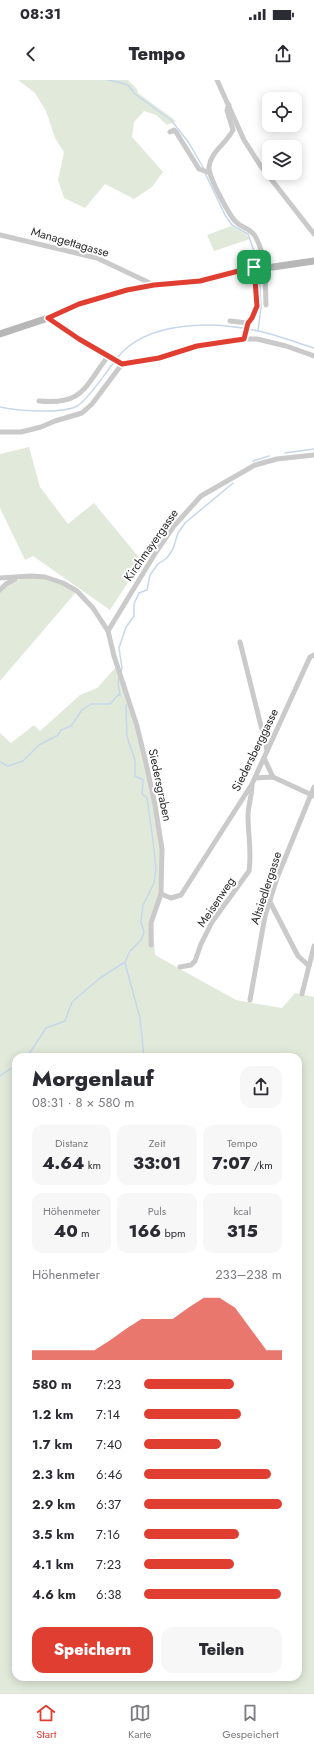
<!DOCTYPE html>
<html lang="de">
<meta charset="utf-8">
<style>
:root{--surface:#fff;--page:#f7f7f7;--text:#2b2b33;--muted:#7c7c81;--line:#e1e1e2;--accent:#e13e32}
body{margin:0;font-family:Jost,sans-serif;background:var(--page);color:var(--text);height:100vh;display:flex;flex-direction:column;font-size:15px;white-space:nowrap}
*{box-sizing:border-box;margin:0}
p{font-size:13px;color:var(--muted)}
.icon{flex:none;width:22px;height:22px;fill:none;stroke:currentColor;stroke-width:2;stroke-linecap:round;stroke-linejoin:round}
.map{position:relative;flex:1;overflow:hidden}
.sheet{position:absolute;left:12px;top:973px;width:290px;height:628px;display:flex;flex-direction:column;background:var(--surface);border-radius:12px;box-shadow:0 2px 10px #0003}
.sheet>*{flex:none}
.tools{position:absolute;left:262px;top:12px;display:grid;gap:8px}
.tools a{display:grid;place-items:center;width:40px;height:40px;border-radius:8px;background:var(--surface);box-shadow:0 2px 10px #0003;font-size:20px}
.pin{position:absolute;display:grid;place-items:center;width:34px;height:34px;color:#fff;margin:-17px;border-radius:8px;box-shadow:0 2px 6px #0006}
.round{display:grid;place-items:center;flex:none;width:42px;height:42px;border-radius:12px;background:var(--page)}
.head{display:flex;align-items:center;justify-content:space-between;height:68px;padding:0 20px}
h1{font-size:22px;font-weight:800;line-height:30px}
.figures{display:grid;grid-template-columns:repeat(3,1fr);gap:6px;height:68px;padding:4px 20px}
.figures div{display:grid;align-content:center;border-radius:10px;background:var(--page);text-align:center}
.figures b{font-size:17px;font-weight:800}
.figures small{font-size:11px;font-weight:400}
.figures p{font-size:11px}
.chart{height:112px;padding:8px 20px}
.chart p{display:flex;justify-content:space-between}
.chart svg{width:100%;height:72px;margin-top:4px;fill:var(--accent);opacity:.7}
.action{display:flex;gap:8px;margin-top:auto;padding:8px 20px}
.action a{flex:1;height:46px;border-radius:12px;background:var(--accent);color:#fff;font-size:16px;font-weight:800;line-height:46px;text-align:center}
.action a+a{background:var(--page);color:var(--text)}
ul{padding:0 20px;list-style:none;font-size:13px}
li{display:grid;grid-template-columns:64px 48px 1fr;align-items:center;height:30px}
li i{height:10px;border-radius:5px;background:var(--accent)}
.status{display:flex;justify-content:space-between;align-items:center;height:28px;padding:0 20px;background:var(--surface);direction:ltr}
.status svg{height:11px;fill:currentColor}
header{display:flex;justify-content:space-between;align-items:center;height:52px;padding:0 20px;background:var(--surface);font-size:18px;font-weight:800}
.menu{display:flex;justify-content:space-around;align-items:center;height:56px;border-top:1px solid var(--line);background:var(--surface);font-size:11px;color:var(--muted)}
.menu a{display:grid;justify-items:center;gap:2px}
.menu .on{color:var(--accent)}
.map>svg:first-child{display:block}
.green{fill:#e1eada;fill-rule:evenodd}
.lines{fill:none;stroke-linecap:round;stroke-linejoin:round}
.stream{stroke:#c7d7ea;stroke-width:1.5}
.minor{stroke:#cacaca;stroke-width:5}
.secondary{stroke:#b7b7b7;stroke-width:7}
.route-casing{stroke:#fff;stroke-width:8}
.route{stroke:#e13e32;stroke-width:5}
.labels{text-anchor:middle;stroke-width:4;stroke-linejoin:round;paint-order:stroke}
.street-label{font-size:12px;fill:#2d2d2d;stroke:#fff}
</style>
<div class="status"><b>08:31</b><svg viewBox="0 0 49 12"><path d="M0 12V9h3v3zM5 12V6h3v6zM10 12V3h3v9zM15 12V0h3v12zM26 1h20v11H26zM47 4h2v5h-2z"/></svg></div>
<header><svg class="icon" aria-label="back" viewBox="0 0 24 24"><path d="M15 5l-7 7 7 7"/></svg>Tempo<svg class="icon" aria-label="share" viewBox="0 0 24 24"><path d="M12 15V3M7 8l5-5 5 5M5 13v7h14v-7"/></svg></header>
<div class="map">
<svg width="314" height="1613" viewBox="0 0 314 1613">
<rect width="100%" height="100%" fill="#fff"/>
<g class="green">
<polygon points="18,0 128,0 137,9 138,13 176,41 167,45 156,35 144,31 134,42 132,57 163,92 152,107 134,119 105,104 85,128 64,118 58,100 64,72 55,58 46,31 35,13"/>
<polygon points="231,146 246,154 250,159 214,171 207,155"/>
<polygon points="29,367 40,407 68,444 94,423 142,481 110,530 33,476 25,480 0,428 0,374"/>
<polygon points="31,496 45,497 77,511 0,601 0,510 6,504"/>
<path d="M116,587L141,666L161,768L159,813L153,843L155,875L236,920L282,928L295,913L314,917V1613H0V653L11,663L34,645L40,651L80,615L97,608ZM16,977H298V1597H16Z"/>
</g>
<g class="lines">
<g class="stream">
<polyline points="108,0 122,3 129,6 135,14 171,40 189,63 204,89"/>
<polyline points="205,93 225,135 232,145 248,154 259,185"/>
<polyline points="258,251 261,227 259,191"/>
<path d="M117,278C147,240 214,241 258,251C277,255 295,262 314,268"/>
<path d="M0,327C16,331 63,334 77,326C88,320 106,292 115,281"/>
<polyline points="285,373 314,369"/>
<polyline points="253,381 269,376"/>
<polyline points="121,593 122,588 119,568 126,547 134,536 134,524 139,513 147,510 150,495 158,484 167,478 173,469 178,453 185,443 233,403"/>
<polyline points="119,598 118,603 120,616"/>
<polyline points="0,682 8,686 23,681 39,665 58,655 61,650 71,646 82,630 91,624 110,624 119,614"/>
<polyline points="125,883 140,938 144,977"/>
<polyline points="27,977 46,948 65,941 72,922 100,898 125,882 130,871 141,860 144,852 141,842 143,825 154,803 156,789 153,761 147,718 142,714 143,700 135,696 135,680 127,657 126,625"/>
<polyline points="0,996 16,985"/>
</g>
<g class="minor">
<polyline points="217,0 244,60 260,85 314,154"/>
<path d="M229,25L227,30L233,50C226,64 211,71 209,87C208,96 229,135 236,142C242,148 250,148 255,156C267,176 265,203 266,225"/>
<polyline points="170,52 174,50 176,52 199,89 210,93"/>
<polyline points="0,155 97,178 154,205"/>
<polyline points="48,238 79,259 122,284"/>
<polyline points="230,241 248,243"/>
<polyline points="244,259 248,243 252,238 257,226 254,187"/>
<path d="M39,321C84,325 84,307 109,275"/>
<polyline points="0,352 21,352 41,347 55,341 82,333 92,324 122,284 159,278 197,266 244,259 257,259 286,266 314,276"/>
<polyline points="0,498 31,496 45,497 63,503 77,511 93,528 108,551 114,576 137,646 146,683 155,725 162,769 161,814 151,843 151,865"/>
<polyline points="0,510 6,504 15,499"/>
<polyline points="108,551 156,472 174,446 201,416 255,385 277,379 314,375"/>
<polyline points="240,562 267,670"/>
<polyline points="264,678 273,697"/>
<polyline points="255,698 273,697 314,716"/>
<polyline points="161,814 171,818 181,815 252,704 310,577 314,575"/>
<polyline points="270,822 298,876 309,886"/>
<path d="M180,887L191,885L195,881L201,864L212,842L249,791C252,773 248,754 248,736C248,726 252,715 252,705"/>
<polyline points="302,914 314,866"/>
<polyline points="250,920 265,836 277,798 314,707"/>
</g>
<polyline class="secondary" points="0,254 48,238 79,224 127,210 154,205 200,201 250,188 273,187 314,181"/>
</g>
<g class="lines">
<g class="route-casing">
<polygon id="route" points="254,187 257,226 252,238 248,243 244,259 197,266 159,278 122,284 79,259 48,238 79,224 127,210 154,205 200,201"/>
</g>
<use href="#route" class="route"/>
</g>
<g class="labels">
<g class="street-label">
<text transform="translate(70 162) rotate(16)" y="4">Managettagasse</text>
<text transform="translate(151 465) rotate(-55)" y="4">Kirchmayergasse</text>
<text transform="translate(255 670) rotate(-64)" y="4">Siedersberggasse</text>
<text transform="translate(160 705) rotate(78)" y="4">Siedersgraben</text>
<text transform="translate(266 808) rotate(-72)" y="4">Altsiedlergasse</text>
<text transform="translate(216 822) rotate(-56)" y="4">Meisenweg</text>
</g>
</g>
</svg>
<div class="tools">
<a><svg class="icon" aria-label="locate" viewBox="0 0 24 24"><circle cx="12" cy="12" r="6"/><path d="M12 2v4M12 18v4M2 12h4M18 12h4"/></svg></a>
<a><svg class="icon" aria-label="layers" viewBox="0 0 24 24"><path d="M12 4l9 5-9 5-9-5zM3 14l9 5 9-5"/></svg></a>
</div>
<div class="pin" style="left:254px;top:187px;background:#1e9e55"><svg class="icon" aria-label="arrive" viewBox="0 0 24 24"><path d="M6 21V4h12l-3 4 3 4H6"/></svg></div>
<section class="sheet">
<div class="head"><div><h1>Morgenlauf</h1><p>08:31 · 8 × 580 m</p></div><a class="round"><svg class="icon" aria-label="share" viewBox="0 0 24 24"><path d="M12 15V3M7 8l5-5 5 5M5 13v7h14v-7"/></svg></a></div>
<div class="figures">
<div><p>Distanz</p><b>4.64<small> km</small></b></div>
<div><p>Zeit</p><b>33:01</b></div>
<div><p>Tempo</p><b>7:07<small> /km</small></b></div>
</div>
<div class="figures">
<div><p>Höhenmeter</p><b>40<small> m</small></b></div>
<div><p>Puls</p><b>166<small> bpm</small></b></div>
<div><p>kcal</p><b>315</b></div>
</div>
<div class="chart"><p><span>Höhenmeter</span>233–238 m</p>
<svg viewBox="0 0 160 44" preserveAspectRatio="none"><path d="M0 44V38L10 38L20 38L30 38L40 38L50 32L60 25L70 19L80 19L90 19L100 12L110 6L120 6L130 12L140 25L150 38L160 38V44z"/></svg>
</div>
<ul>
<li><b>580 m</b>7:23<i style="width:65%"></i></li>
<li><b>1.2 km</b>7:14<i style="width:70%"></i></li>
<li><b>1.7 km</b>7:40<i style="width:56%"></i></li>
<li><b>2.3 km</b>6:46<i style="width:92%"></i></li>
<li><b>2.9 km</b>6:37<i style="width:100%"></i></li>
<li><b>3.5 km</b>7:16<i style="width:69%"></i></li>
<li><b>4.1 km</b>7:23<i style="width:65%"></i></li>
<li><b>4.6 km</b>6:38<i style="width:99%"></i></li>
</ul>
<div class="action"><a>Speichern</a><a>Teilen</a></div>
</section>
</div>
<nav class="menu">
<a class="on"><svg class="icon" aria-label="home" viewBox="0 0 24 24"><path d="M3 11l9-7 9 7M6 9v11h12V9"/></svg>Start</a>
<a><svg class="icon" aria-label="map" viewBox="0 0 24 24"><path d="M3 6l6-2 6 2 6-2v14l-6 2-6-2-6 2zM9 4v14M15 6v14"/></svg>Karte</a>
<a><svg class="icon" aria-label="saved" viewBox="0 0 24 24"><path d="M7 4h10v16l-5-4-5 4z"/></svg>Gespeichert</a>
</nav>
